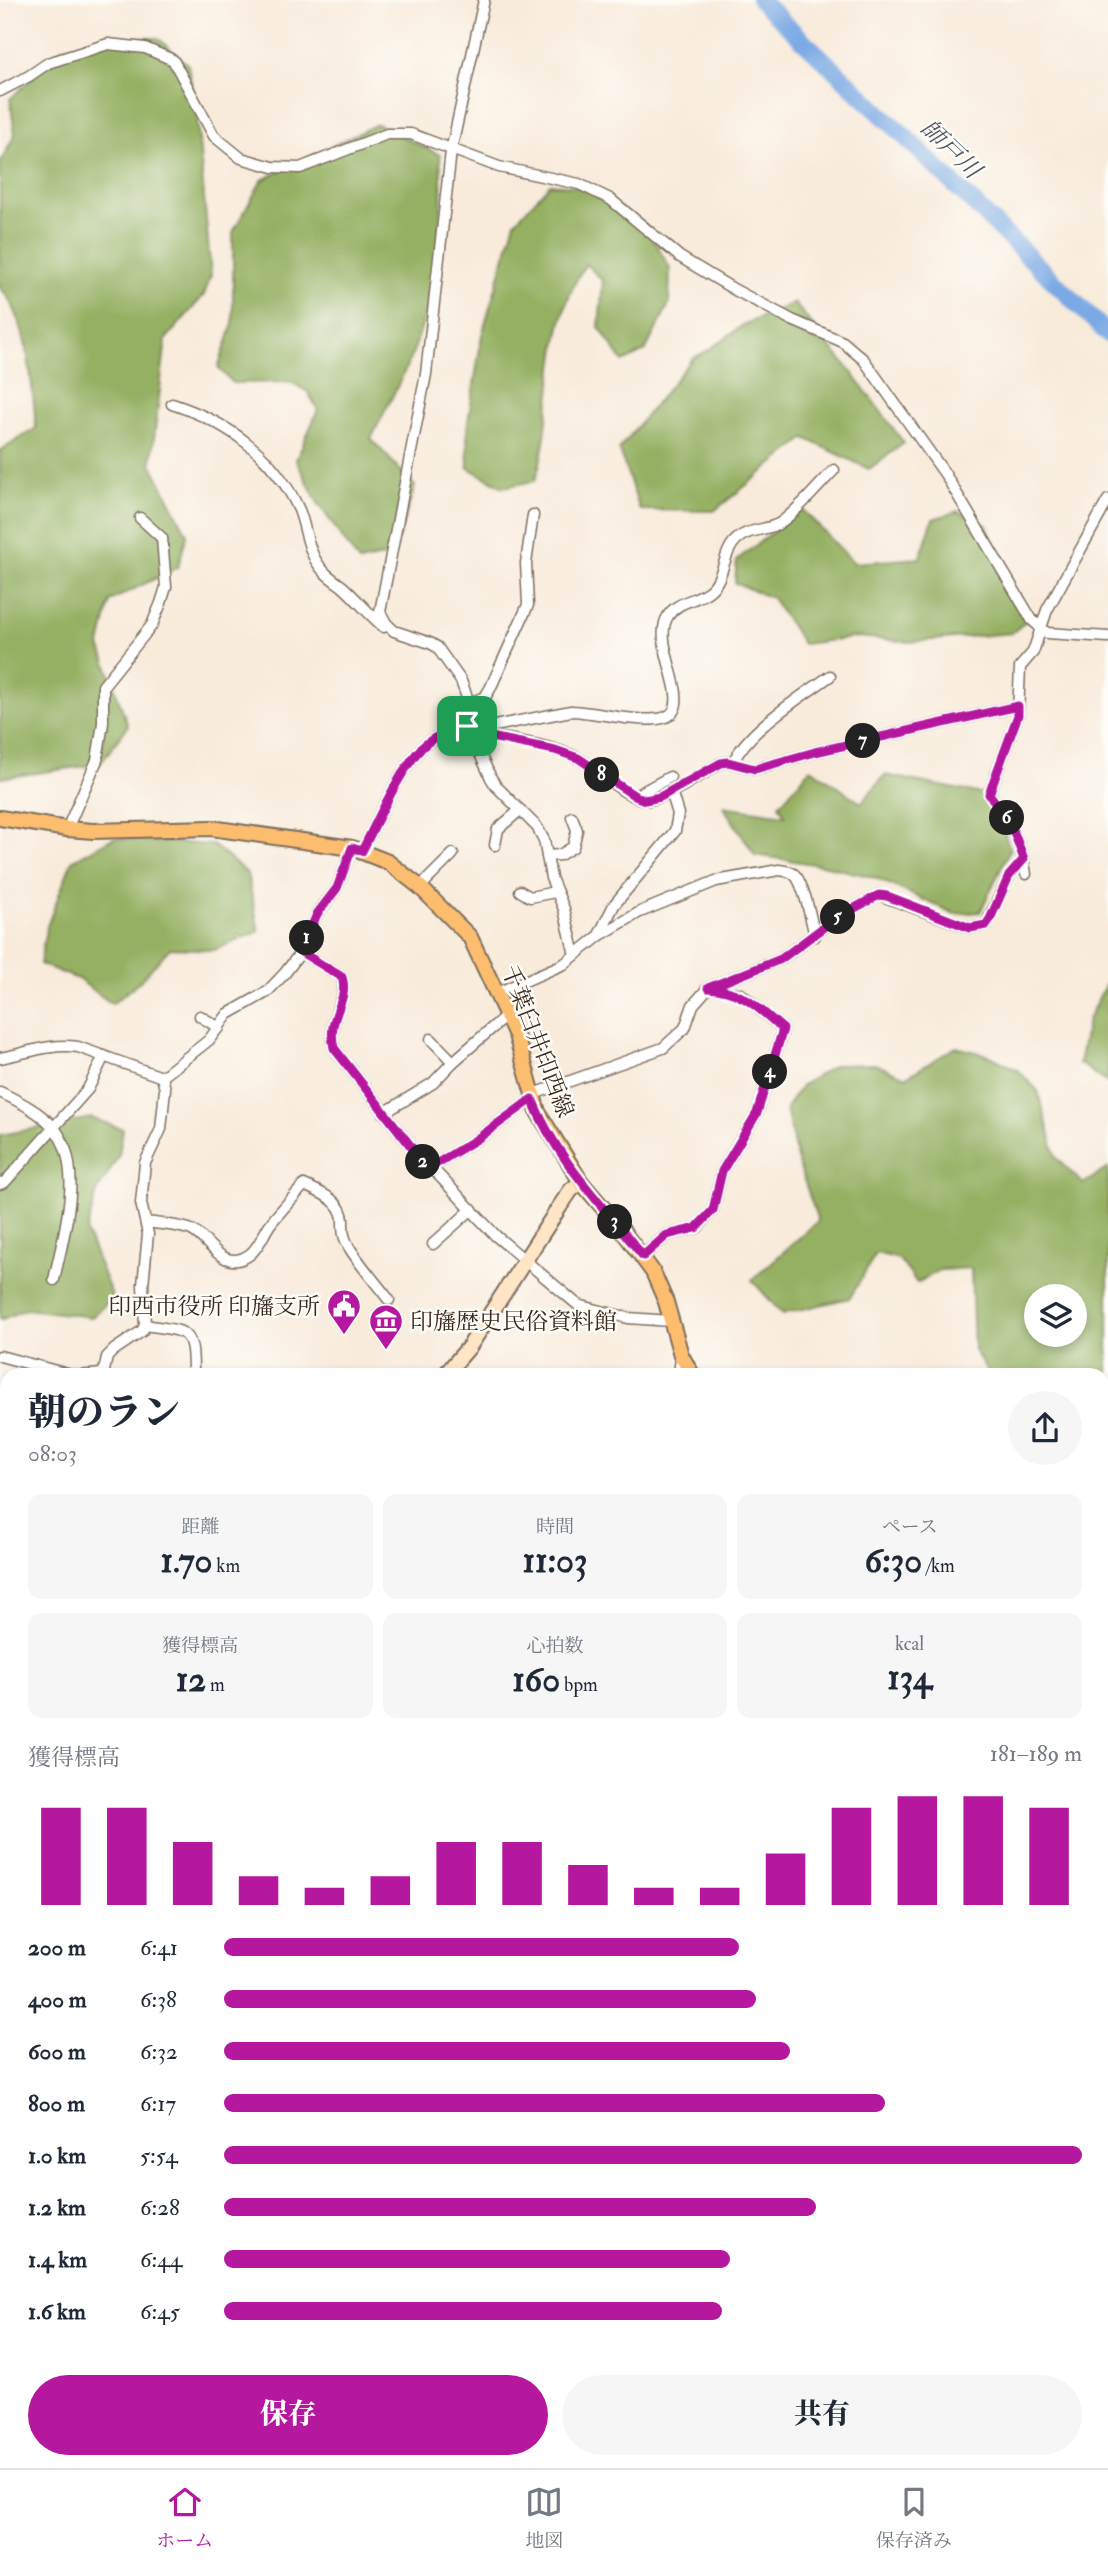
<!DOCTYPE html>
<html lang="ja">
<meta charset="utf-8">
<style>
:root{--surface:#fff;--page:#f6f6f7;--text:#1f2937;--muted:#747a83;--line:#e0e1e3;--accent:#b5179e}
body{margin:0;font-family:"IM FELL Double Pica","Noto Serif JP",serif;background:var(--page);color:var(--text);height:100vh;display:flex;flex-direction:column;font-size:26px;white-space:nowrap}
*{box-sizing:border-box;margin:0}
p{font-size:23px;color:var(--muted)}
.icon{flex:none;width:38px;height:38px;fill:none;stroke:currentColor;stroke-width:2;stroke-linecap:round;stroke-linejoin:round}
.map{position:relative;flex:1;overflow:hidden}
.side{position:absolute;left:0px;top:1368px;width:1110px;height:1101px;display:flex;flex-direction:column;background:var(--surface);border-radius:21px 21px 0 0;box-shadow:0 4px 10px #0003}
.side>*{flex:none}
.tools{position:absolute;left:1024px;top:1284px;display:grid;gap:14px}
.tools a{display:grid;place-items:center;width:63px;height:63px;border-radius:50%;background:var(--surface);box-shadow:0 4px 10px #0003;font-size:35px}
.pin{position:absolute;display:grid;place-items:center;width:60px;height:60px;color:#fff;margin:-30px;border-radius:14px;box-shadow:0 4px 10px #0006}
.km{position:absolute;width:35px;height:35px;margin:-18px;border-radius:50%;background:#222;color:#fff;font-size:19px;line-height:35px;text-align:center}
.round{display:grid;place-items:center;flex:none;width:74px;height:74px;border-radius:37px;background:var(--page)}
.overview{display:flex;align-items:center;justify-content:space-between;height:119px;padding:0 28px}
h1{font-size:38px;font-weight:800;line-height:52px}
.figures{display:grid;grid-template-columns:repeat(3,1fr);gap:10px;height:119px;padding:7px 28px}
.figures div{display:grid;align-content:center;border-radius:14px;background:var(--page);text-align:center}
.figures b{font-size:35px;font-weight:800}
.figures small{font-size:19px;font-weight:400}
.figures p{font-size:19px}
.chart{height:196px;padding:14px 28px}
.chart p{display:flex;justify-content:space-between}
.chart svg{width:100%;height:126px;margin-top:7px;stroke:var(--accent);stroke-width:6}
.cta{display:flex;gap:14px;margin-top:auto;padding:14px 28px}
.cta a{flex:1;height:80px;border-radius:42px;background:var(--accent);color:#fff;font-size:28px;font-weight:800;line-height:80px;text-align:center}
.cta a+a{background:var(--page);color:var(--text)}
ul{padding:0 28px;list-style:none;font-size:23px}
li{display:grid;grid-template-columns:112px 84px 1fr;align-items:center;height:52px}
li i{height:18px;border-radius:9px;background:var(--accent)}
.dock{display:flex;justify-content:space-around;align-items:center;height:98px;border-top:2px solid var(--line);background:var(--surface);font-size:19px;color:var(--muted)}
.dock a{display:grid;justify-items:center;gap:4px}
.dock .current{color:var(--accent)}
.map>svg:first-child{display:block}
.forest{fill:#94b062;stroke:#686d40;stroke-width:2;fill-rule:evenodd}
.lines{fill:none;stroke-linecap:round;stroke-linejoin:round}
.stream{stroke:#7aa9e4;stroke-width:2.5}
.canal{stroke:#7aa9e4;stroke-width:10}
.river{stroke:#7aa9e4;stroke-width:18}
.street-casing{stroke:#7d6e60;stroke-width:13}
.secondary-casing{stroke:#7d6e60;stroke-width:18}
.primary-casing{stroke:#7d6e60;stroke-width:18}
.street{stroke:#fff;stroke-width:10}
.secondary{stroke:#fee5c5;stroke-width:14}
.primary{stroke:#fcbd6e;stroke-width:14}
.route-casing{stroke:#fff;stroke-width:14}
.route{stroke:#b5179e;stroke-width:9}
.labels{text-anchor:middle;stroke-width:5;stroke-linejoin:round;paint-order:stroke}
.street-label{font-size:23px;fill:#3b2a1e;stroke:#fdfcf7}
.poi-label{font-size:23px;fill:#3b2a1e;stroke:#fdfcf7;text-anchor:end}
.water-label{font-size:24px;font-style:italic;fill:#515663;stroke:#fdfcf7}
</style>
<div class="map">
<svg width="1108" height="2468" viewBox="0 0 1108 2468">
<rect width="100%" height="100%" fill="#fdfcf7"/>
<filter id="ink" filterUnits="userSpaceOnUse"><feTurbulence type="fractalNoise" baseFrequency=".0143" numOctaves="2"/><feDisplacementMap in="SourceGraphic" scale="14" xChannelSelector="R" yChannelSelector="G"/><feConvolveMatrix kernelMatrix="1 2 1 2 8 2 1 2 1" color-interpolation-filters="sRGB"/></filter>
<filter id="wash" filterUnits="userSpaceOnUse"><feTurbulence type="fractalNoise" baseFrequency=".00686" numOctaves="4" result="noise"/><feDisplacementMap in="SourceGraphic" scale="28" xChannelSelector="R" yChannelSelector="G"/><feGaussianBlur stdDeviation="1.57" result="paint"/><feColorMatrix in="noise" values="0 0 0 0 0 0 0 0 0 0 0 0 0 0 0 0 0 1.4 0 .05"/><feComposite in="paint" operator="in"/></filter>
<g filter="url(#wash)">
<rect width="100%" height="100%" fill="#f8ebda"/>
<g class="forest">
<path d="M126,38H158L188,65L196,108L211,275L204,295L166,339L151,463L187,534L178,567L110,601L100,645L128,726L100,764L0,778V451L36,428C33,391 28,314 0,288V164L15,134L10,99L63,48Z"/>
<path d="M377,124L440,155C445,220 438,280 417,341C406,374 386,407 371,439L415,486L399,536L385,556L359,562L318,503L296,460L318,410L308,392L291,382L233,383L218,368L233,324V232L262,180Z"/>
<path d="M550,184L587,187L644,223L670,268L669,304L645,351L623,362L599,327L603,281L586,264C543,326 557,412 535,481L503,487L468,468L467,428L482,335L515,222Z"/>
<polygon points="794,303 850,370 904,443 869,469 805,438 714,511 640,510 619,449 692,359 710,349 743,325"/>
<polygon points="802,509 854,563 920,558 933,519 958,511 987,525 1025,622 1012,633 909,642 858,637 803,644 772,598 735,583 737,560"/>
<polygon points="811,768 861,803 885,775 993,796 1010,850 980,912 955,914 876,878 827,866 755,855 723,806 785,815 779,805"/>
<polygon points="113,838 213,845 247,873 259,931 214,950 170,948 139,982 112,1004 78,979 40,964 46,929 72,861"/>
<polygon points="1108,980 1108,1083 1079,1063 1088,1019"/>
<path d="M956,1047L988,1055L1018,1070L1038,1091L1056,1157L1083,1184L1108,1168V1417H1103L1102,1376L990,1375L974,1350L971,1268L940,1270L917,1283L899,1259L876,1253L850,1298L782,1314L752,1280L818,1221L797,1159L786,1108L802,1085L835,1065L875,1064L906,1077ZM1036,1297H1074V1335H1036Z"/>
<polygon points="91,1118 123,1129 119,1155 97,1192 86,1232 113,1298 92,1317 26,1309 0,1320 0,1135"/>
<polygon points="1108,1449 1108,1653 1103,1653 1102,1463"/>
<polygon points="1102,1740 1108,1741 1108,2138 1103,2140"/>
<polygon points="0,2216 7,2217 7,2286 0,2291"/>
<polygon points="226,2462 326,2462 320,2468 220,2468"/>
</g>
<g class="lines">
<g class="stream">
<polyline points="0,1976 7,1976"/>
<polyline points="620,2462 623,2468"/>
</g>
<g class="canal">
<polyline points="1102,2397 1108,2394"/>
<polyline points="995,2468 1004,2462"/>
</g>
<polyline class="river" points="760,0 898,130 1108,334"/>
</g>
</g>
<g filter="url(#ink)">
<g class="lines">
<g class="street-casing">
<g id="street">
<polyline points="484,0 451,151 426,374 380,612 386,623 394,631 430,643 437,647 461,681 469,703 467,726 491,778 496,786 537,827 544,840 551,878 564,909 575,955"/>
<polyline points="0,91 29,76 48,63 108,44 145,48 173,60 214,136 241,158 273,167 300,168 387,134 411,134 499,167 579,184 610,199 680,257 735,290 792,320 843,342 864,360 945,474 1032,620 1047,633 1108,637"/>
<path d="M172,404C228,422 275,456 299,510C306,527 306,544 316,561C323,573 331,578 342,586C357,599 369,615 384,627"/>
<polyline points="469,703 485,697 490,689 528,605 526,563 533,515"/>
<path d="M471,733C505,739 543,743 576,757C596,767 627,801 649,800C666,799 705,772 721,763L728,762L755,769L815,752L1018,706"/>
<path d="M471,733L479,729L571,711C594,711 656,728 671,714C690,696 651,643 668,616C677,601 696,601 709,591C725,579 722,553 736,540C748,528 767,531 780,523C800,509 817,487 834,470"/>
<path d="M733,763C746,731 802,696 830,676"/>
<polyline points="635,796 670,777"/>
<polyline points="67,829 97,760 103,723 103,686 152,625 161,603 166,587 162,538 140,518"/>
<polyline points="495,845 498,829 520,810"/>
<path d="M362,851C377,822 403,762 427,743C439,734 453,730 467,726"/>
<polyline points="547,856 560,855 573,847 577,830 572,817"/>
<path d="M1026,874C1022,843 1008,819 989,794L1018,715L1020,667L1033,652L1047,610L1108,500"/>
<polyline points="420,887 453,854"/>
<polyline points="520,891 530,897 555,892"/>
<polyline points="599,935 614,905 675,831 678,814 671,791"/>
<path d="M301,952L342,977C349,1003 326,1016 334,1048L424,1163L431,1167L496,1236L578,1305L628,1318L671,1321"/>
<path d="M497,993L564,964L599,936L640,912L716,881L779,870C785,871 791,871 795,875C805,886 811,921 815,936"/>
<polyline points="200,1016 219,1028"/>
<polyline points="431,1039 453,1062"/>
<path d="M0,1058C27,1053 50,1043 78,1047L162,1077"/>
<polyline points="162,1077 209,1040 228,1014 267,992 285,973 301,952 317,914 337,888 352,848"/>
<path d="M0,1092C18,1101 41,1112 54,1128C86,1167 63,1236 54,1280"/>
<polyline points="531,1095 663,1048 685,1028 693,1005 708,988 781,959 836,918 879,895 970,928 986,925 1009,876 1024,859"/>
<polyline points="384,1113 433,1083 453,1062 507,1015"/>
<polyline points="431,1167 477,1139 532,1099"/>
<polyline points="0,1184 5,1182 88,1089 104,1056"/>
<path d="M146,1222C160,1224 176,1225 189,1229C208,1235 221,1274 249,1255C259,1248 264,1232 271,1223C281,1210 293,1198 304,1185C319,1192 342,1200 343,1220C343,1232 343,1236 349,1247C360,1265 376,1283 389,1300"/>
<polyline points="433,1244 472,1209"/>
<polyline points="643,1256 667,1235 697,1228 713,1210 722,1171 757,1113 783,1029 741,994 713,988"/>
<path d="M145,1325C190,1332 193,1328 193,1376"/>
<polyline points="0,1356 75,1376"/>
<polyline points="76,1376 103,1374"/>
<polyline points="103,1376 107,1357 114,1350 142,1331 145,1325 143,1285 148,1234 141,1203 145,1163 161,1129 165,1089 162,1077"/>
<polyline points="679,1376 681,1356"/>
<polyline points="0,1406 7,1407"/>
<polyline points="1102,1733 1108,1735"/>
<polyline points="0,1784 7,1784"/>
<polyline points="0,2090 7,2088"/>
<polyline points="1102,2150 1108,2149"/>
<polyline points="0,2443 7,2452"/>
<polyline points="13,2462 16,2468"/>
<polyline points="358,2468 362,2462"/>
</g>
</g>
<g class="secondary-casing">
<g id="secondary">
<polyline points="444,1376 469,1347 560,1206 571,1190 581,1182"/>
<polyline points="0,2397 7,2392"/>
</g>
</g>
<g class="primary-casing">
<g id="primary">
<polyline points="0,818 67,829 93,831 211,828 352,848 388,862 420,887 470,937 516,1035 538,1112 581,1182 622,1230 653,1272 666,1302 681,1355 693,1376"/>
<polyline points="1102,1431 1108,1430"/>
</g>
</g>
<use href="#street" class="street"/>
<use href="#secondary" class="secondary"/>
<use href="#primary" class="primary"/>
</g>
</g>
<g class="lines" filter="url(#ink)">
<g class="route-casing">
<path id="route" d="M1018,706V715L989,794L1010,822L1024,859L1009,876L990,919L986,925L970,928L887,896L879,895L836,918L781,959L708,988C743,990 758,1008 783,1029L757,1113L722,1171L713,1210L696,1228L667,1235L643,1256C603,1206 556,1159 532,1099L477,1139L431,1167L424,1163L334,1048C326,1016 350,1002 342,977L301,952L317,914L337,888L352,848L362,851C377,822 403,762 427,743C439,734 453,730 467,726L471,733L555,750L578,758L635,796L645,800L660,797L721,763L728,762L755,769L815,752Z"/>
</g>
<use href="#route" class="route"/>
</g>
<defs>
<g id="civic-pin" transform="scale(1.75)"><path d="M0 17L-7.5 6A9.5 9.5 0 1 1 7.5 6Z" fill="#b5179e" stroke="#fdfcf7"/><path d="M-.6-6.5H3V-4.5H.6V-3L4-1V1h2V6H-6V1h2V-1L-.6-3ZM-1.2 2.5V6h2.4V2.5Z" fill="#fff"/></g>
<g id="museum-pin" transform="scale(1.75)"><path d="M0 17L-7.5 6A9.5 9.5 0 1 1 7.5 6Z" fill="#b5179e" stroke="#fdfcf7"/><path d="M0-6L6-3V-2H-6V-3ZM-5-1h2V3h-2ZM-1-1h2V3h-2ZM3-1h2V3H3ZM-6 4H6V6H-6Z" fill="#fff"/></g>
</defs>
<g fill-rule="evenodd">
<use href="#civic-pin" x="344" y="1306"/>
<use href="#museum-pin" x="386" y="1321"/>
</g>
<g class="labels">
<g class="street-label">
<text transform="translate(538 1041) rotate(69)" y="8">千葉臼井印西線</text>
</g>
<g class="poi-label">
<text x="320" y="1314">印西市役所 印旛支所</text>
<text x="410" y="1329" text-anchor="start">印旛歴史民俗資料館</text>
</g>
<g class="water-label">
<text transform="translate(951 149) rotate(44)" y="8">師戸川</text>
</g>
</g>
</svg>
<div class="tools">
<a><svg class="icon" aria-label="layers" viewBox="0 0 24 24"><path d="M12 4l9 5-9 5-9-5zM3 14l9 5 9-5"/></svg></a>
</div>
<div class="pin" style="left:467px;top:726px;background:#1e9e55"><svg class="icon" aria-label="arrive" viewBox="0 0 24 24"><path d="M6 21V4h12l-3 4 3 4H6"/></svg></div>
<b class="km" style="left:307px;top:938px">1</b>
<b class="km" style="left:423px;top:1162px">2</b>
<b class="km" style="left:615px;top:1222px">3</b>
<b class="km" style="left:770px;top:1072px">4</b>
<b class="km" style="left:838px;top:917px">5</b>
<b class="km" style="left:1007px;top:818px">6</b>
<b class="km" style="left:863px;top:741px">7</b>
<b class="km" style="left:602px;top:775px">8</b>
<section class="side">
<div class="overview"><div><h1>朝のラン</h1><p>08:03</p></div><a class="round"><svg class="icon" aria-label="share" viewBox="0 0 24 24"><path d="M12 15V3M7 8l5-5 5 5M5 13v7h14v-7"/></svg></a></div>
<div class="figures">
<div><p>距離</p><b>1.70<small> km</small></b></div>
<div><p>時間</p><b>11:03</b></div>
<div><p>ペース</p><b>6:30<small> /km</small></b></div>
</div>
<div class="figures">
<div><p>獲得標高</p><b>12<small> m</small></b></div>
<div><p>心拍数</p><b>160<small> bpm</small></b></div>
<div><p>kcal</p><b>134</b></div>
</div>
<div class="chart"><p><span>獲得標高</span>181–189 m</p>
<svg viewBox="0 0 160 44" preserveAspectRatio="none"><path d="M5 44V10M15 44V10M25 44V22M35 44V34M45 44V38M55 44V34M65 44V22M75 44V22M85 44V30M95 44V38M105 44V38M115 44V26M125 44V10M135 44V6M145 44V6M155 44V10"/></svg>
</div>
<ul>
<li><b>200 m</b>6:41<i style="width:60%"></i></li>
<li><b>400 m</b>6:38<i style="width:62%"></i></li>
<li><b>600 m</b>6:32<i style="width:66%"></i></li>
<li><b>800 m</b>6:17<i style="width:77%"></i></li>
<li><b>1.0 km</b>5:54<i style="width:100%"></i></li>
<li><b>1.2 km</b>6:28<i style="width:69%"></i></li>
<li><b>1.4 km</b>6:44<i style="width:59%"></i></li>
<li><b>1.6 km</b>6:45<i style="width:58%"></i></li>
</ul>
<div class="cta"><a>保存</a><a>共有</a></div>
</section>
</div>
<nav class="dock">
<a class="current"><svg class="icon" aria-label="home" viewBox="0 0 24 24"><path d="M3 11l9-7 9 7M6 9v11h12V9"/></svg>ホーム</a>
<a><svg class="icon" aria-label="map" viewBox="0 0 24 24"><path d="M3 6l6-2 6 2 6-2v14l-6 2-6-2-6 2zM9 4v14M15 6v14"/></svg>地図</a>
<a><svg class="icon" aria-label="saved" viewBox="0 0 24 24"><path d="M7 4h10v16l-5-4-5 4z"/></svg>保存済み</a>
</nav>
